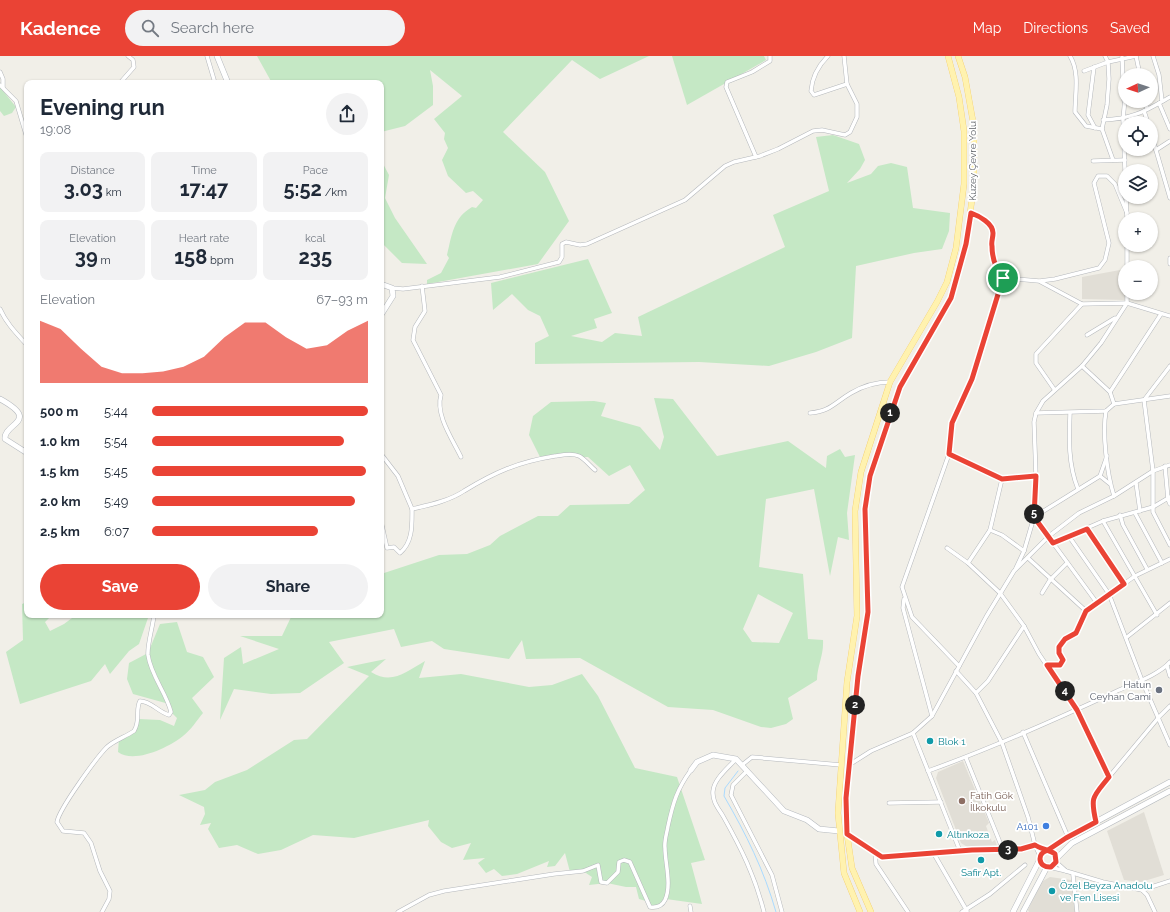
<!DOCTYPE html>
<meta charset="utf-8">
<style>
:root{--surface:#fff;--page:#f2f2f3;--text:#1f2937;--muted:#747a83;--accent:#ea4335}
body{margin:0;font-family:Raleway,sans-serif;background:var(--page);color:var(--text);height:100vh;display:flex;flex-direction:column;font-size:15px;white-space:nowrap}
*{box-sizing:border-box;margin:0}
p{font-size:13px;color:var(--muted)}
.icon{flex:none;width:22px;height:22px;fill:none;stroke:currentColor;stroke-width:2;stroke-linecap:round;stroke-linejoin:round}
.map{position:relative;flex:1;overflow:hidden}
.sheet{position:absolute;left:24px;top:24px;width:360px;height:538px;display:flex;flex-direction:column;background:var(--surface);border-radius:8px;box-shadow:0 1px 3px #0004}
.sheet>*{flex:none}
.needle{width:26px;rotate:267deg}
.buttons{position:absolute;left:1118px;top:12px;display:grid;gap:8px}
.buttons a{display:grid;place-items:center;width:40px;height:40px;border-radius:50%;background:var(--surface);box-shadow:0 1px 3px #0004;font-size:20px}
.pin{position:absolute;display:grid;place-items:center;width:34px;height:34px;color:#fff;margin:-17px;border:2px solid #fff;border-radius:50%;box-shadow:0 1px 4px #0007}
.km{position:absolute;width:20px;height:20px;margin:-10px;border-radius:50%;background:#222;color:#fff;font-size:11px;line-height:20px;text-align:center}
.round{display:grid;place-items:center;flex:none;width:42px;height:42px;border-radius:21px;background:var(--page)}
.summary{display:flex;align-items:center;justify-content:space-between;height:68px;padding:0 16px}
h1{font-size:22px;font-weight:700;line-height:30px}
.figures{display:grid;grid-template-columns:repeat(3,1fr);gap:6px;height:68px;padding:4px 16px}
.figures div{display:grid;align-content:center;border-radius:8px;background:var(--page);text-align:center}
.figures b{font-size:20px;font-weight:700}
.figures small{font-size:11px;font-weight:400}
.figures p{font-size:11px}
.chart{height:112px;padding:8px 16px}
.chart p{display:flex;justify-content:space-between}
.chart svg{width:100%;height:72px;margin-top:4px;fill:var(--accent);opacity:.7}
.button{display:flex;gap:8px;margin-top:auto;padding:8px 16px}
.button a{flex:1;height:46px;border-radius:24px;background:var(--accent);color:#fff;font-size:16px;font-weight:700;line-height:46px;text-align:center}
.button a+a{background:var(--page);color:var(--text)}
ul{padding:0 16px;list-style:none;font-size:13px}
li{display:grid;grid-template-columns:64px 48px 1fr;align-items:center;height:30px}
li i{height:10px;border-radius:5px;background:var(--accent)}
header{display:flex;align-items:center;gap:24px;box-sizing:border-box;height:56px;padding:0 20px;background:var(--accent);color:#fff}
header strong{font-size:19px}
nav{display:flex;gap:22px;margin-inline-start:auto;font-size:14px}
.search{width:280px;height:36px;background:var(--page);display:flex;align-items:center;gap:10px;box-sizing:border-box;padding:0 14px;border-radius:22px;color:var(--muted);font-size:15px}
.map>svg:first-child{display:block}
.education{fill:#e1ded6}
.green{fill:#c5e8c5;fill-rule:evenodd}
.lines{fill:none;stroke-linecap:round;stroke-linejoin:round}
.stream{stroke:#aadaff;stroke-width:1}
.street-casing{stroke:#b5b8bc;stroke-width:4.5}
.secondary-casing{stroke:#b6babf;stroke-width:6}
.primary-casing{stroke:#f2c960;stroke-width:6}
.street{stroke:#fff;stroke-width:3.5}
.secondary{stroke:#fff;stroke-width:5}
.primary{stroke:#fff2af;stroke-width:5.5}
.route-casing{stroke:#fff;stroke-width:8}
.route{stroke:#ea4335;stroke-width:5}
.worship-dot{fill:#6b7280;stroke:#fff;stroke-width:1.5}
.culture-dot{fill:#0f9aa8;stroke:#fff;stroke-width:1.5}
.education-dot{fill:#8d6e63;stroke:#fff;stroke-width:1.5}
.shop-dot{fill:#3f7fe0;stroke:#fff;stroke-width:1.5}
.labels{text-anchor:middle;stroke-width:3.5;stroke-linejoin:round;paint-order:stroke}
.street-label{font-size:10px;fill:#5f6368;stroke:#fff}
.worship-label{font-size:10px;fill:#5b616d;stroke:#fff;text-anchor:end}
.culture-label{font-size:10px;fill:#0d838f;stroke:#fff;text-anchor:start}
.education-label{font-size:10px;fill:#785e54;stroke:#fff;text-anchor:start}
.shop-label{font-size:10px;fill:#366cbe;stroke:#fff;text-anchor:end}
</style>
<header>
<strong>Kadence</strong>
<div class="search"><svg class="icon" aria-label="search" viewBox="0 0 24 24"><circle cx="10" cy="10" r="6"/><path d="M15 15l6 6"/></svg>Search here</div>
<nav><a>Map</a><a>Directions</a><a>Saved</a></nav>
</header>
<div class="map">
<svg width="1170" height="856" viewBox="0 0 1170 856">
<rect width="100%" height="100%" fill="#f1efe8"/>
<g class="education">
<polygon points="1120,214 1125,216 1125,244 1082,243 1082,221"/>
<polygon points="963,705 989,767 986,770 992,786 995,784 997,790 969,792 961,787 936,722 938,716"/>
<polygon points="1144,756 1164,819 1141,826 1124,824 1107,775"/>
<polygon points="1050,821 1071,824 1075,856 1029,856 1028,854 1041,826"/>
</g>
<g class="green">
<path d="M257,0H649L600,23L572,4L503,76L545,116L569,165L538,208L427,228V224L441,217L449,202L447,199C452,179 453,162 472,151L476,152L483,144L473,135L466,137L448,120L442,104L448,92L444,83L445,77L434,63L462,40L430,14L433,30V49L405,70L381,76V27H272Z"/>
<polygon points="672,0 764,0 766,4 687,49"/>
<polygon points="0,31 16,51 12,57 4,60 0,55"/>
<polygon points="833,79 859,88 865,104 860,113 847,127 871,118 878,110 891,107 907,111 913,152 950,157 949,175 942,193 914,197 856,210 852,282 816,296 769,310 699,306 535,308 535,287 549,280 540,260 528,254 512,238 493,254 491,227 588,203 612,257 594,263 597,272 571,280 602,286 615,277 642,280 638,261 785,191 773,159 829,135 816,81"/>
<polygon points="381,104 389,119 385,142 395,162 427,208 402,207 381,186"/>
<path d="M654,342L673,343L717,400L788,385L826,412L827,400L840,393L845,401L855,399L847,457L849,484L838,481L830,520L814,433L766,443L759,511L803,518L808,583L823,584C824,599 817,610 817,624L788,642L793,663L786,668L771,672L761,671L713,654L668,651L580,602L526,603L522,584L509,603L444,593L432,585L401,591L394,573L329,586L344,607L300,637L271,638L234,633L220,664L224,602L241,591L243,608L279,593L240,580H282L292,559H381V518L439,499L467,498L490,489L500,480L538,460H558L570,449L629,448L645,434L630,409L609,420L588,401H540L529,379L533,360L551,346L594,345L606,347L601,360L640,371L660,394L664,381ZM758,538L793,557L779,587L752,586L743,573Z"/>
<polygon points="27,546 27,559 52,559 45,566 50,575 64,568 76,559 149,559 139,588 129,595 110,618 105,608 91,625 20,648 6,596 23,584 22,548"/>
<path d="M177,566L187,596L203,601L214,621L192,642L203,657C197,664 191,674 183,680C168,692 134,708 118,696L119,682L134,675L139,663L160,664L174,670L177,662L171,656L169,648L133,638L127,623L129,607L148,597L160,568Z"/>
<path d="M386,603L371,616C392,629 406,616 425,605L419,622L461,618L529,631L552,629L582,618L598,640L635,712L677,721L705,804L691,807L702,848L666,843L662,849L650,851L646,845L639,843L636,831H626L607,827L589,829L592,821L583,815L570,816L565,797L555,810L547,811L549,805L517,818L502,820L494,813L486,817L478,807L485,802L463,804L471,787L452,792L441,786L428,770L429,764L354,782L313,779L281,794L258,798L237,789L219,792L208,773L211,767L200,769L205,758L204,751L179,739L205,734L215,726L247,714L294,684L307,683L369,620L347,611Z"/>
</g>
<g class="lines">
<path class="stream" d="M738,715L725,732L724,740C746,778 764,814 776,856"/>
<g class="street-casing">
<g id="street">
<polyline points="207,0 215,27"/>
<path d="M828,0C818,10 812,21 811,35L814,39L847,28"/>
<path d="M1070,0C1080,16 1075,39 1075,56L1086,70L1102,73"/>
<polyline points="1105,0 1108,6 1109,23 1107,49 1102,73 1113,104"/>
<polyline points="1136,0 1140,19"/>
<polyline points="1153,0 1159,19 1162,45"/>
<polyline points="1122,1 1124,45"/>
<polyline points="1094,11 1088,59 1095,72"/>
<polyline points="1084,15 1108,6 1136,0"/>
<polyline points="0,16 3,23 3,31"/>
<polyline points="120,27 134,11 133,4 128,0"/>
<polyline points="0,29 16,45 27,82"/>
<polyline points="1125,43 1123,63 1125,115"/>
<polyline points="1146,45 1147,53"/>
<polyline points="1159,47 1170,73"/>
<polyline points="1144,55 1148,67"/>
<path d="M1103,64C1133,63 1145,55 1170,41"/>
<polyline points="1151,77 1170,142"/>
<polyline points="1156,94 1170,85"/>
<polyline points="756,101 726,31 727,26 752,16 770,5 770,0"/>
<polyline points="1093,105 1125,104"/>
<polyline points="1126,141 1127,163"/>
<path d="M971,157C979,160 993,167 993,177C993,182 991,186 992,190C992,201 996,213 1003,222L1039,225L1082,248L1127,247L1170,260"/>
<polyline points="1127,189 1127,211"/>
<polyline points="1170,202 1170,208"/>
<polyline points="1003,222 972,323 952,367 949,398 1002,423 1036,420"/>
<polyline points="1040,225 1055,223 1099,212 1105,204 1109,187 1094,127 1098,120 1107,120 1115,128 1127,157"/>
<path d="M422,230L425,255L415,271L413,284L441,339C435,359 453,384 461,401"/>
<polyline points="392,232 403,233 500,221 559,206 562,201 562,188 566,186 580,189 587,188 685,144 725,110 734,106 760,100 778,93 813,75 822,74 845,79 850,76 857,61 857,48 847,28 844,0"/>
<path d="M0,253C6,267 17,278 27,289"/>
<polyline points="1087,279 1115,262"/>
<polyline points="1082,310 1110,336 1114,348"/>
<polyline points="1170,310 1144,344 1153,415 1153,456 1170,489"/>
<polyline points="1054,333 1036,307 1036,298 1082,248"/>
<polyline points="1110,336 1161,258"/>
<path d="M1106,355C1102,377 1107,418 1114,440"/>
<path d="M810,357C831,355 834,347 851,337C863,330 877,326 890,326"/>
<polyline points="1036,357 1106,355 1114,348 1170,340"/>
<path d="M1070,357C1069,383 1068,408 1078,433"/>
<path d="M381,398L398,420L412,453C429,449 449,445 464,435C495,416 518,406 555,400C562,399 572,397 579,400C585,403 590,410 595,414"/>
<polyline points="949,398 902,531 912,561 959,610"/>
<polyline points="1165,410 1168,443 1170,448"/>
<polyline points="1100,420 1107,400"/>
<polyline points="1136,427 1140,455"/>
<polyline points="1135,457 1162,507"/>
<polyline points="1120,459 1123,469 1147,513"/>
<polyline points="1034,461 1097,547"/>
<polyline points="1034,461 1100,420 1110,428"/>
<path d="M381,465L387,492L394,491L400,497C413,486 412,469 412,453"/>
<polyline points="1103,465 1157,559"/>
<polyline points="1087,473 1124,528"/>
<polyline points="990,474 1002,479 1024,495"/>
<polyline points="1068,479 1109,538 1143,627 1170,689"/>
<polyline points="1053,487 1103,465 1153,451 1170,441"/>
<polyline points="947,492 968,507 1000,537 1024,570 1039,598 1077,654 1109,721"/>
<polyline points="1028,502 1086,555"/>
<polyline points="968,507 990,474 1002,423"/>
<polyline points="1016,512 1024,495 1034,461 1036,420 1034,366 1036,357 1043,345 1082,310 1101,287 1127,247 1127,237"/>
<polyline points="1042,537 1050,524 1067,507"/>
<polyline points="904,543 903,552 932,660"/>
<polyline points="1127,581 1170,547"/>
<polyline points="1047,609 1060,609 1063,604 1059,597 1059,591 1065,583 1076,577 1086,555 1135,520 1170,503"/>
<polyline points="1167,610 1170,620"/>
<polyline points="956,615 976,637 1002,687 1028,761 1035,789 1040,800"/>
<polyline points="976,637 988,625 1024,570"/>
<polyline points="1023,676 1068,781"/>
<polyline points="913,677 960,795"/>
<polyline points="966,702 1003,794"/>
<path d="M736,703C728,712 714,723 713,735C712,745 718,752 723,760C741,792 755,820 764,856"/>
<polyline points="742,709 752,701 841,709"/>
<polyline points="849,709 871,695 913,677 932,660 986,561 1014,515 1049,480 1079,457 1114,440 1153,415 1170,409"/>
<polyline points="747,715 733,729 731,739 772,819 782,856"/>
<path d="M928,715C992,692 1055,664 1117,635C1132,628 1159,619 1170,606"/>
<polyline points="889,747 941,746"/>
<polyline points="1096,766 1092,744 1094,739 1159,661 1170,650"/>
<polyline points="847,778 882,801 972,794 1021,793 1035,789 1046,795"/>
<polyline points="875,796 876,808 908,856"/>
<polyline points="934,798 967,855"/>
<polyline points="1049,811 1066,815 1056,806"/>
<polyline points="1066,815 1103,826 1142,834 1170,825"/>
<polyline points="1073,819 1077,856"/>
<polyline points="1142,834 1147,839 1155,856"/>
<polyline points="690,850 691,856"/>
<path d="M102,856L109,843L110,835L100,815L91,787L84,777L63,775L57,766C59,753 97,701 107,691C115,684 125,681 134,675C141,664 135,653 140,645C151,645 158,656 169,659L171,656C166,636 151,620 148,599C147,589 153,570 154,559"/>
<path d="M398,856L429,839L444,835L554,818L583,815L598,809L601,826L607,827L618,816L619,806L624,804L630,806L650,851C657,852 662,850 665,844C672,829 665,807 665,792C664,785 667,777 668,770C673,747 677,733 691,714"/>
<polyline points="962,856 990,838 1025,809"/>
</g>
</g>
<g class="secondary-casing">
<g id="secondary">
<polyline points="217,0 228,27"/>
<polyline points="381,228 392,232 393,240 381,259"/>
<path d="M0,343C42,366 3,367 5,383L27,397"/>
<polyline points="691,714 697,706 713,699 736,703 784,755 807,764 819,773 839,775"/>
<circle cx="1048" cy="803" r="8"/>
<polyline points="1048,795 1066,782 1170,726"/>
<polyline points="1056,803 1072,787 1170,735"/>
<polyline points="1013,856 1040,803"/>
<polyline points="1023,856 1047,811"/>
</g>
</g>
<g class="primary-casing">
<g id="primary">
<polyline points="860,856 844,817 838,757 847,626 857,560 855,455 861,416 890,326 937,246 947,226 956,192 964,128 964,75 959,41 948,0"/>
<polyline points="871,856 852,812 847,778 846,742 858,620 868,556 865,453 870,420 900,331 951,242 966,188 974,128 974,71 965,21 958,0"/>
</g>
</g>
<use href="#street" class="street"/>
<use href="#secondary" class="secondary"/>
<use href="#primary" class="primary"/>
</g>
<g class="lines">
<g class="route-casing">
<path id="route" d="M1003,222C996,213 992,201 992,190C991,186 993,182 993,177C993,167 979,160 971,157L966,188L951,242L900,331L870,420L865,453L868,556L858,620L846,742L847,778L882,801L972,794L1021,793L1035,789C1041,793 1050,794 1055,798L1056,806L1051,811C1038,812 1036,797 1048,794L1066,782L1096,766C1090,740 1093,741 1109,721L1077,654L1047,609H1060L1063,604L1059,597V591L1065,583L1076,577L1086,555L1124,528L1087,473L1053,487L1034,461L1036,420L1002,423L949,398L952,367L972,323L1003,222"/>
</g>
<use href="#route" class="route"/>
</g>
<circle class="worship-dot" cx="1159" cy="634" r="4"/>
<g class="culture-dot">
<circle cx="930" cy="685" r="4"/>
<circle cx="939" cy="778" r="4"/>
<circle cx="981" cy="804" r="4"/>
<circle cx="1052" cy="835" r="4"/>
</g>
<circle class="education-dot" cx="962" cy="745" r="4"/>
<circle class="shop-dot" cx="1046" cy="770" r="4"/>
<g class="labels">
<g class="street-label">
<text transform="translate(972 105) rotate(-90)" y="4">Kuzey Çevre Yolu</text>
</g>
<g class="worship-label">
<text x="1151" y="632">Hatun<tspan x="1151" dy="12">Ceyhan Cami</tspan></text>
</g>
<g class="culture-label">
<text x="938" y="689">Blok 1</text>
<text x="947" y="782">Altınkoza</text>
<text x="981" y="820" text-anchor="middle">Safir Apt.</text>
<text x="1060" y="833">Özel Beyza Anadolu<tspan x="1060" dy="12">ve Fen Lisesi</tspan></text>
</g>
<g class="education-label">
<text x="970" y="743">Fatih Gök<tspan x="970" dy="12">İlkokulu</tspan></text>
</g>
<g class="shop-label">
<text x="1038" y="774">A101</text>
</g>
</g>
</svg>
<div class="buttons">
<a><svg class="needle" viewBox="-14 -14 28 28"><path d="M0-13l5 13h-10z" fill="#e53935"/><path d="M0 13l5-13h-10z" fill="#747a83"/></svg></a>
<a><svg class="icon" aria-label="locate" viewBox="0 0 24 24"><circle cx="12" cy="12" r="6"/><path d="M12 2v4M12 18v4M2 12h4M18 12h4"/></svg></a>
<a><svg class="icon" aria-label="layers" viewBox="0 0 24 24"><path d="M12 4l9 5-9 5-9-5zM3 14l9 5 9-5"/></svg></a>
<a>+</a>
<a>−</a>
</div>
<div class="pin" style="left:1003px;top:222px;background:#1e9e55"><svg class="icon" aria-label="arrive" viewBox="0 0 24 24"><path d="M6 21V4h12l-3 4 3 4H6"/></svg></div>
<b class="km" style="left:890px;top:357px">1</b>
<b class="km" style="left:855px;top:649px">2</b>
<b class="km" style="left:1008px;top:794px">3</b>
<b class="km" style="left:1065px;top:635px">4</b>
<b class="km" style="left:1034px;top:458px">5</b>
<section class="sheet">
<div class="summary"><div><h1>Evening run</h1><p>19:08</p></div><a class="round"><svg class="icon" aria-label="share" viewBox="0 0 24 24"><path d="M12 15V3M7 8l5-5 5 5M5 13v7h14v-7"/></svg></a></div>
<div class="figures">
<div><p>Distance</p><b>3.03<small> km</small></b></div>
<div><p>Time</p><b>17:47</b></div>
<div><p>Pace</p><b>5:52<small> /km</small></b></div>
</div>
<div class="figures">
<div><p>Elevation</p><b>39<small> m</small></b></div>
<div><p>Heart rate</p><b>158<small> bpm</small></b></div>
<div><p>kcal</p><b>235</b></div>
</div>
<div class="chart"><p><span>Elevation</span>67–93 m</p>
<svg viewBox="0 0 160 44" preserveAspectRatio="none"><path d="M0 44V6L10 11L20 23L30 34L40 38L50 38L60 37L70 34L80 28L90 16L100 7L110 7L120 16L130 23L140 21L150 12L160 6V44z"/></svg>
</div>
<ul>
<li><b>500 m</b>5:44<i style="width:100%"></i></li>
<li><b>1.0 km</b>5:54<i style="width:89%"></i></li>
<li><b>1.5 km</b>5:45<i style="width:99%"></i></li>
<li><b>2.0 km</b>5:49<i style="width:94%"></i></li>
<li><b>2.5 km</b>6:07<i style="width:77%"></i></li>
</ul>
<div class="button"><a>Save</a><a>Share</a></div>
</section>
</div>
